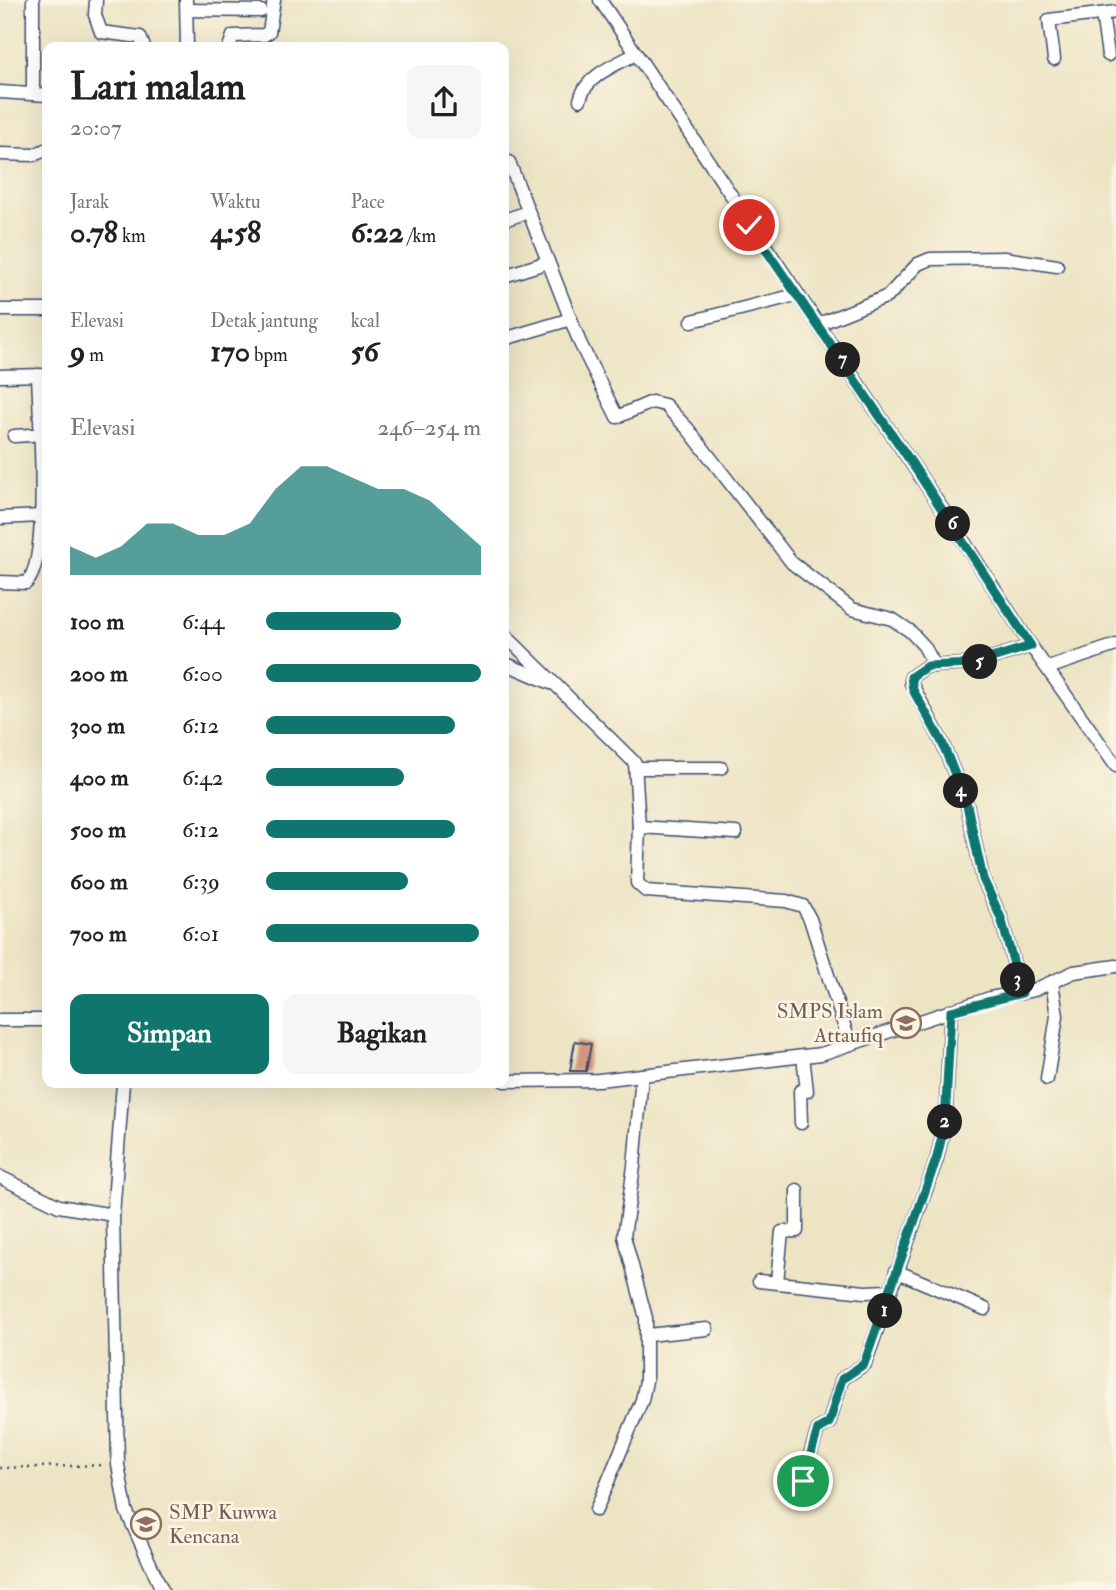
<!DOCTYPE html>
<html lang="id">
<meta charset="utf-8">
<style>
:root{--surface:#fff;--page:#f6f6f6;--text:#222;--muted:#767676;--accent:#0f766e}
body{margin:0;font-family:"IM FELL Double Pica",serif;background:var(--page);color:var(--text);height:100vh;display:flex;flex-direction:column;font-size:26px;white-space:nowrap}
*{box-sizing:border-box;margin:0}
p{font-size:23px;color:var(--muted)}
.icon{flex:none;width:38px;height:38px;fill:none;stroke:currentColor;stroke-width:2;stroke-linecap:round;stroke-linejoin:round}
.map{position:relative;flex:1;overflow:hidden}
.details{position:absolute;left:42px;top:42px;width:467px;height:1046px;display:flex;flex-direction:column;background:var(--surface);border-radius:14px;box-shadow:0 7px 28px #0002}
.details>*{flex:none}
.pin{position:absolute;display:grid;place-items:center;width:60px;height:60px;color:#fff;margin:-30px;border:4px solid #fff;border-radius:50%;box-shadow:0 2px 7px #0007}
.km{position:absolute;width:35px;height:35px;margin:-18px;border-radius:50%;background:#222;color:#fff;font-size:19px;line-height:35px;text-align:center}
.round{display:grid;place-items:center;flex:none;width:74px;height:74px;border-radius:14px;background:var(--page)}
.head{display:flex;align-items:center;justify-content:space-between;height:119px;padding:0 28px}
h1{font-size:38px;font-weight:700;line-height:52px}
.figures{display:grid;grid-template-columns:repeat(3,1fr);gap:10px;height:119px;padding:7px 28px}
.figures div{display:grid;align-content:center}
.figures b{font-size:30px;font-weight:700}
.figures small{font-size:19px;font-weight:400}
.figures p{font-size:19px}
.chart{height:196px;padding:14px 28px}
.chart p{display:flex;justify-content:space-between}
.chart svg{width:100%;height:126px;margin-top:7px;fill:var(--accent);opacity:.7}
.cta{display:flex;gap:14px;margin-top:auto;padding:14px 28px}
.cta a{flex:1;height:80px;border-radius:14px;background:var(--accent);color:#fff;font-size:28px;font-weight:700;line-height:80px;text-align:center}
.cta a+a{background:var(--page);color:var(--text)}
ul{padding:0 28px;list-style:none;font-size:23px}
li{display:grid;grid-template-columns:112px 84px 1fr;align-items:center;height:52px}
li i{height:18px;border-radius:9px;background:var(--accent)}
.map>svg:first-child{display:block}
.building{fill:#d3967d}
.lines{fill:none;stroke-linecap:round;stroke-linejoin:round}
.minor-casing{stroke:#3a4a6d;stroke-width:15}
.path{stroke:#3a4a6d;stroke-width:2.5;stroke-dasharray:2 5;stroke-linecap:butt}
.minor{stroke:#fff;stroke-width:12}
.route-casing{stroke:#fff;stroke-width:14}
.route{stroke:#0f766e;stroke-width:9}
.labels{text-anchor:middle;stroke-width:5;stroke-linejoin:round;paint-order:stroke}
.education-label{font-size:21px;fill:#785e54;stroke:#fcf5e5;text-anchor:end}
</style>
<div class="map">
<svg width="1116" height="1590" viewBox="0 0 1116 1590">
<rect width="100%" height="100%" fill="#fcf5e5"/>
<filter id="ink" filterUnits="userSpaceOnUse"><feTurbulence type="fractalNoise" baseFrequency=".0143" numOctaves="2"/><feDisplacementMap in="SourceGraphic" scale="14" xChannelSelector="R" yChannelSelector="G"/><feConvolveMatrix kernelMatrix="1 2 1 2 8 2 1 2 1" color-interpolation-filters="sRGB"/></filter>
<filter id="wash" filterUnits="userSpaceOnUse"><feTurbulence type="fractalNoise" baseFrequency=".00686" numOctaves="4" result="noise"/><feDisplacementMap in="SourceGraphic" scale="28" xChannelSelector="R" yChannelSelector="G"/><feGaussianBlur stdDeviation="1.57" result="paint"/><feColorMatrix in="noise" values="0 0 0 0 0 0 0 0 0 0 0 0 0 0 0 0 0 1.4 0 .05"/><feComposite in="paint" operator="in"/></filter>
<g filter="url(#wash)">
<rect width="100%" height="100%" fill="#ede4c4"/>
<g id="blocks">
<polygon class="building" points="575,1041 591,1044 586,1071 570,1071"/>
</g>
</g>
<g filter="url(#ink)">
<use href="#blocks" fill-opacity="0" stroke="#3a4a6d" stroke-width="2"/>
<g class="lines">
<g class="minor-casing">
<g id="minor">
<polyline points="96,0 95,15 101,32 140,37 144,47"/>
<polyline points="186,0 187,47"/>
<polyline points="600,0 957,531 1031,646 1116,766"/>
<polyline points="187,10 261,11"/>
<polyline points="1102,14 1108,55"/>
<polyline points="229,47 233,36 264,35 269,32 274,0"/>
<polyline points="1054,59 1049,20 1116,12"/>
<polyline points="0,92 47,95"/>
<polyline points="33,93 33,0"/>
<path d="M580,100C585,76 615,65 636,54"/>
<polyline points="0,154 34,155 47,149"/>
<polyline points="504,163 509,162 580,343 617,417 652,402 665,405 688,429 792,563 852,609 892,619 910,631 924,646 935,666"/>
<polyline points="504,220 528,212"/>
<polyline points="504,276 548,262"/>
<polyline points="0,310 47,310"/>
<polyline points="692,321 796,295"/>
<polyline points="819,324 888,296 918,264 930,259 1004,258 1057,266"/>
<polyline points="504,339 571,319"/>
<polyline points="0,376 47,375"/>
<polyline points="14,436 47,434"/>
<polyline points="0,518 41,516"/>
<path d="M0,582L26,583C51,563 39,412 38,375"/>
<polyline points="504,634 635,763 639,827 637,883 646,891 786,901 803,906 810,919 850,1044"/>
<polyline points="504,663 551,683"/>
<polyline points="1048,668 1116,645"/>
<polyline points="636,768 721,768"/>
<polyline points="639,827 736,833"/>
<polyline points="1022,993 1001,918 983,879 967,805 942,742 911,683 911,677 927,666 972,664 1031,646"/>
<polyline points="0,1020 47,1020"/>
<polyline points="1047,1079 1057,1016 1052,982"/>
<polyline points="504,1081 599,1080 821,1054 990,998 1034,990 1074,972 1116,966"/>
<polyline points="123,1083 113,1215 118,1465 126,1510 162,1590"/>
<polyline points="801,1123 800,1091 807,1091 803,1056"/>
<polyline points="0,1177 59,1206 113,1215"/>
<polyline points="896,1271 985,1309"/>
<polyline points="759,1281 865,1292 889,1291"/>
<polyline points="777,1282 782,1232 797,1231 797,1190"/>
<polyline points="647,1335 707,1329"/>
<polyline points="802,1481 818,1429 829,1423 842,1379 865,1364 937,1158 945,1123 951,1011"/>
<polyline points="596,1510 642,1400 646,1381 646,1318 624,1236 634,1166 642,1075"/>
</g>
</g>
<polyline class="path" points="0,1468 105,1465"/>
<use href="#minor" class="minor"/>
</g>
</g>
<g class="lines" filter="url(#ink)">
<g class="route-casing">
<polyline id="route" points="749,225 911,462 1031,646 972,664 927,666 911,677 913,690 942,742 967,805 983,879 1001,918 1022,993 951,1011 945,1123 937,1157 864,1364 842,1379 829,1423 818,1429 803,1481"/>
</g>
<use href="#route" class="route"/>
</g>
<defs>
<g id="school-ring" transform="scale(1.575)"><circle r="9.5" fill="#fcf5e5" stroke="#8d6e63" stroke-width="1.5"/><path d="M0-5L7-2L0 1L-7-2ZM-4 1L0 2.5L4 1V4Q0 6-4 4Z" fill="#8d6e63"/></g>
</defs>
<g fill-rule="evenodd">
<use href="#school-ring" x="906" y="1023"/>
<use href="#school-ring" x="146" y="1524"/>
</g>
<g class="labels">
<g class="education-label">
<text x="883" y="1018">SMPS Islam<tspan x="883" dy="24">Attaufiq</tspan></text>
<text x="169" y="1519" text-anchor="start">SMP Kuwwa<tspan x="169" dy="24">Kencana</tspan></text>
</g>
</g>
</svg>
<div class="pin" style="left:803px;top:1481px;background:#1e9e55"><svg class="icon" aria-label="arrive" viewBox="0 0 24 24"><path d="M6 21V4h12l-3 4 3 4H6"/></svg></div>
<div class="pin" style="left:749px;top:225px;background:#d93025"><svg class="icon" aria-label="check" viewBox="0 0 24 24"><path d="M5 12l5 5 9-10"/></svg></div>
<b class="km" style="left:885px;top:1311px">1</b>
<b class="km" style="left:945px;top:1122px">2</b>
<b class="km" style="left:1018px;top:980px">3</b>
<b class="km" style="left:961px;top:791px">4</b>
<b class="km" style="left:980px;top:662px">5</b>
<b class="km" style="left:953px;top:524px">6</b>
<b class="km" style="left:843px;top:360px">7</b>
<section class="details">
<div class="head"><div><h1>Lari malam</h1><p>20:07</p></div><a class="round"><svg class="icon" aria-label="share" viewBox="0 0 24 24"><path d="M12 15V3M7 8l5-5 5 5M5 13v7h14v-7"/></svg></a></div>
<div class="figures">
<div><p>Jarak</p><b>0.78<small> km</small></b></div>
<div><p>Waktu</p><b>4:58</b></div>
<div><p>Pace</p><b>6:22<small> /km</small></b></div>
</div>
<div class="figures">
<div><p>Elevasi</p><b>9<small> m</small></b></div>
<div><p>Detak jantung</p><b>170<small> bpm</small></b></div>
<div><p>kcal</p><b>56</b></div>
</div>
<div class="chart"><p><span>Elevasi</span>246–254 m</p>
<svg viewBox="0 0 160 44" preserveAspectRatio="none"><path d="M0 44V34L10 38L20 34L30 26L40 26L50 30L60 30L70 26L80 14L90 6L100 6L110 10L120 14L130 14L140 18L150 26L160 34V44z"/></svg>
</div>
<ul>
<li><b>100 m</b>6:44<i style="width:63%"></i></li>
<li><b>200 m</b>6:00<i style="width:100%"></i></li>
<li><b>300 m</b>6:12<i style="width:88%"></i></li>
<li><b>400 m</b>6:42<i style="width:64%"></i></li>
<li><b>500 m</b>6:12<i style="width:88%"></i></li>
<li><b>600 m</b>6:39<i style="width:66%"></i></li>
<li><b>700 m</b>6:01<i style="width:99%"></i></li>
</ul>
<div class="cta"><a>Simpan</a><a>Bagikan</a></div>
</section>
</div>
